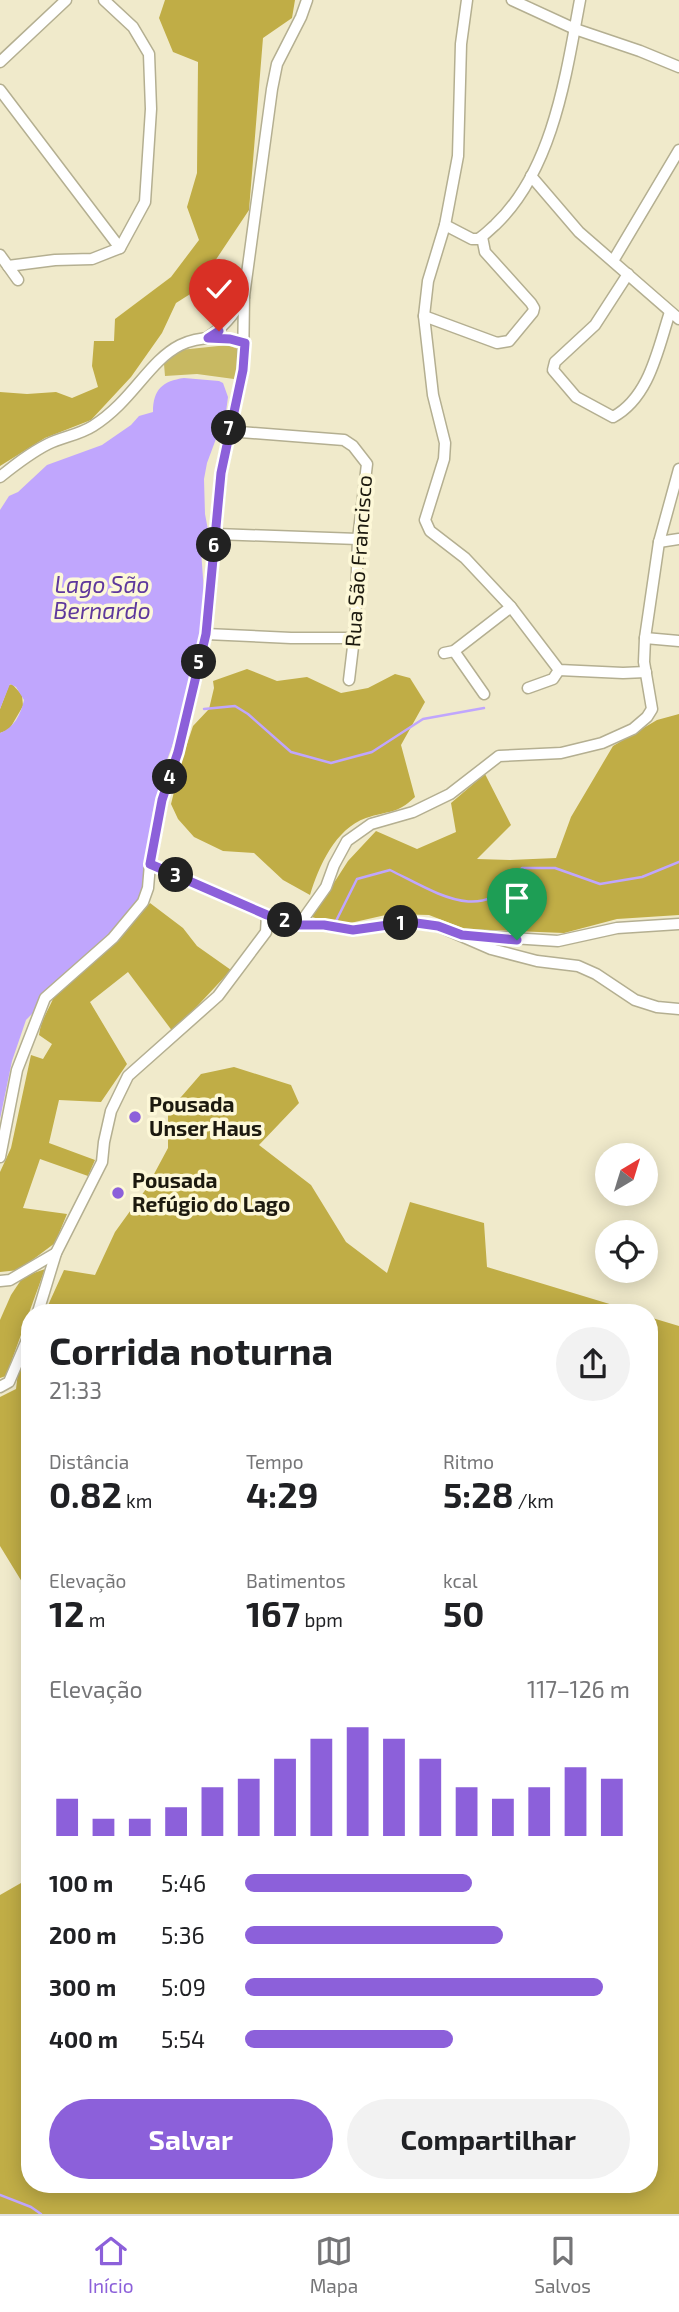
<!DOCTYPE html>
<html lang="pt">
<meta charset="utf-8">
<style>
:root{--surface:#fff;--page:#f2f2f2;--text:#202124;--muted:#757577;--line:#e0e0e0;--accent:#8c60da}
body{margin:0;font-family:"Exo 2",sans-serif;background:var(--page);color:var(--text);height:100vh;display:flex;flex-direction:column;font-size:26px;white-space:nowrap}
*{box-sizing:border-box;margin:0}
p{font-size:23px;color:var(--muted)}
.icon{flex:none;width:38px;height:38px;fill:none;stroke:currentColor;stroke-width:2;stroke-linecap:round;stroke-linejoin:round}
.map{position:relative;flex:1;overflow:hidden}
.panel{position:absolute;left:21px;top:1304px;width:637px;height:889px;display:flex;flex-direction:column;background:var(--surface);border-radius:28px;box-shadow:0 4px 18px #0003}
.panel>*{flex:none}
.needle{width:46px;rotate:38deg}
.controls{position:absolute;left:595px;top:1143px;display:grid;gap:14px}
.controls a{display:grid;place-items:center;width:63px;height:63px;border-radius:50%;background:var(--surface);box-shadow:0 4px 18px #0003;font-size:35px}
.pin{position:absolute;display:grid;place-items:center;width:60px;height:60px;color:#fff;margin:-72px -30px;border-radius:50% 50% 50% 0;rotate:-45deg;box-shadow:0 0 7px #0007}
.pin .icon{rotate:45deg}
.km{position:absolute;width:35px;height:35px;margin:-18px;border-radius:50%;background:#222;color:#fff;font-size:19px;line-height:35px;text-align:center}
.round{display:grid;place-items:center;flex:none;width:74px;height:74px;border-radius:37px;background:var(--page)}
.summary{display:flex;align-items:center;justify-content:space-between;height:119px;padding:0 28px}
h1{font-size:38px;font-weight:700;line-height:52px}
.figures{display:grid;grid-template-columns:repeat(3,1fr);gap:10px;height:119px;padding:7px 28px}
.figures div{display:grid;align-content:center}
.figures b{font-size:35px;font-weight:700}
.figures small{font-size:19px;font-weight:400}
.figures p{font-size:19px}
.chart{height:196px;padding:14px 28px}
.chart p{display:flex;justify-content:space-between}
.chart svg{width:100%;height:126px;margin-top:7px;stroke:var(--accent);stroke-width:6}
.cta{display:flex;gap:14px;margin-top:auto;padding:14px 28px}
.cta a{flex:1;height:80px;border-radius:42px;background:var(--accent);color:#fff;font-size:28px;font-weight:700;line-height:80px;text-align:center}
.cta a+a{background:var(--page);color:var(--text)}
ul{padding:0 28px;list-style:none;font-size:23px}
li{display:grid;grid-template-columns:112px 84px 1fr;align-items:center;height:52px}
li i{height:18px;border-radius:9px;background:var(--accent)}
.tab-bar{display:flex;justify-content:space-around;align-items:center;height:98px;border-top:2px solid var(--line);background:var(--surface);font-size:19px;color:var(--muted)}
.tab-bar a{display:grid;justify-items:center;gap:4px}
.tab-bar .current{color:var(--accent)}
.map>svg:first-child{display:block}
.green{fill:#c8b962}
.forest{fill:#c0ad46}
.water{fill:#c0a6fd}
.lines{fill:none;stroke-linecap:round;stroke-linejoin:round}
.stream{stroke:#c0a6fd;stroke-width:2.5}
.minor-casing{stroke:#b4af91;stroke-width:13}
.minor{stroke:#fff;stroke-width:10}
.route-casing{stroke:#fff;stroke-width:14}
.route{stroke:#8c60da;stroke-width:9}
.poi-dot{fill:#8c60da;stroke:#fdf8d8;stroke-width:2.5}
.labels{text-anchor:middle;stroke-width:7;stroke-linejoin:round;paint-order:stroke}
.street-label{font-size:21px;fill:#1d1a0f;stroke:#fdf8d8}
.poi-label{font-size:21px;font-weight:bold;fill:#1d1a0f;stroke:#fdf8d8;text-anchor:start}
.water-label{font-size:23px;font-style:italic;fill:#5e389c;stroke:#fdf8d8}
</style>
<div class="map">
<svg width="679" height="2214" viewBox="0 0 679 2214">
<rect width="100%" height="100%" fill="#f0eacb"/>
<path class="green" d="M228,345L238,349C241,361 238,369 234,379L197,374L165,376L164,364L180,350Z"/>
<g class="forest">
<polygon points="165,0 295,0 292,18 263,38 249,210 195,291 176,303 162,333 131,377 91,420 45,438 0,466 0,392 27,394 56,392 72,398 98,387 92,366 94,341 114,341 115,319 171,277 199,240 187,207 197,173 198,62 173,52 159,18"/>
<path d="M247,669L277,681L307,677L341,693L368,688L395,674L410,678L425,702L401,745L415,797C396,815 389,810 366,818C335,829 319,866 310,895L283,880L254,853L223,851L194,837L178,819L171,804L183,756L193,726L209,709L214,688L213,681Z"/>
<polygon points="12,684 22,695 23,706 9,730 0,733 0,709 9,685"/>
<polygon points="679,714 679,915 617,919 564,933 465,929 429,915 390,914 346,924 336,924 312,917 348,861 376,831 417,849 456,832 451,803 485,774 511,825 477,859 510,860 556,858 571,817 613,746 657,720"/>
<path d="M150,903L183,928L197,946L231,970L173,1032L128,972L90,1002L127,1064L101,1102L59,1100L49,1143L95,1160L88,1176L40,1159L23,1208L67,1214L55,1243L19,1270L0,1272V1172L11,1148L31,1055L43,1059L52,1044L39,1035C41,1018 51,1007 56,991L117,941Z"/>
<polygon points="234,1067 291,1085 299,1103 259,1145 311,1185 346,1242 387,1273 410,1202 484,1223 487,1267 636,1312 45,1312 64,1270 95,1275 115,1232 146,1189 168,1148 168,1112 201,1074"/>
<polygon points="45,1269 6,1376 0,1378 0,1320 11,1295 23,1277"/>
<polygon points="649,1317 679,1326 679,2214 0,2214 0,1895 28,1879 30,1875 30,2184 649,2184"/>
<polygon points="30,1347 30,1595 0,1546 0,1397 16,1389 18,1372"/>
</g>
<path class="water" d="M184,378L219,381L223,383L228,397L226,412L207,463L204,479L205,514L208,530L201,550L205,606L201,624L200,648L187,706L164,768L153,811L150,835L152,861L136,909L26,1020L12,1061L0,1119V733C14,728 21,714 24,700L16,687L10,684L0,709V510L9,496L18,492L47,465L102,445L131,425L139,416L153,412C153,389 163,381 184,378Z"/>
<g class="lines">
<g class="stream">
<polyline points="204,709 235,706 248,714 291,752 331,763 372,752 423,719 484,708"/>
<path d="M336,921L357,879L390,870C439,894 486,928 522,868H555L600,884L642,877L679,862"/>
<polyline points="0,2195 31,2207 41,2214"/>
</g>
<g class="minor-casing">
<g id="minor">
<polyline points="467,0 461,44 458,156 445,225 428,281 424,316 433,395 445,443 444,459 425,520 430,531 465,558 511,607 559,670 623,673 646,672"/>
<polyline points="512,0 575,29 640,51 679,67"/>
<polyline points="0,62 66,0"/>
<polyline points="0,90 120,248"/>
<polyline points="531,176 579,232 679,319"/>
<path d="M445,225L472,239H478C485,235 489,230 495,225C553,170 566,75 580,0"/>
<polyline points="0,255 18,280"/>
<polyline points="613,261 679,150"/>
<polyline points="8,266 55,260 92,259 120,248 145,202 151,109 149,54 133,27 104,0"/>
<path d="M628,274L595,325L555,362L553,370L576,397L613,417C650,397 658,348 670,312"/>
<polyline points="424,316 497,343 509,341 533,312 534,308 531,303 485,252 482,237"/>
<path d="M208,337C224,327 235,313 244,297"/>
<polyline points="228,431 344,440 353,446 367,464 358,539 355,630 349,680"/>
<path d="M0,477C15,465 30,453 48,444C62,437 79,435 93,426C152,389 158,318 245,343"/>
<polyline points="216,534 358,539"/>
<polyline points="659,542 679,539"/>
<polyline points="206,634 291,638 354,638"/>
<polyline points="645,638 679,641"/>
<polyline points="454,651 484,694"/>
<polyline points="444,653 454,651 511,607"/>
<polyline points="528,688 553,679 559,670"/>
<polyline points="150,864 267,915 299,925 324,925 353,930 409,922 438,926 491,949 537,961 578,966 596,974 635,1000 657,1007 679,1009"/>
<polyline points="299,925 326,887 334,865 347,841 371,824 413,812 450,794 499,756 561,753 602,743 633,729 647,717 652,709 644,662 645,638 659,542 679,469"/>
<polyline points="466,935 558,941 617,928 679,924"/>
<polyline points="0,1157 17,1070 45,998 113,938 143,902 148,888 150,864 162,800 178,752 206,634 221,473 243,370 244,296 272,89 277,64 301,17 307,0"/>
<polyline points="0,1281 10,1280 56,1253"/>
<polyline points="38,1312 56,1253 102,1162 104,1142 111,1111 128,1076 218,996 266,932 267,915"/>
<polyline points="0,1387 9,1382 30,1333"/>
</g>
</g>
<use href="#minor" class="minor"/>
</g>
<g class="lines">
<g class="route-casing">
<polyline id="route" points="219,331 208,338 230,339 245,343 243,370 221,473 206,634 178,752 162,800 150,864 267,915 299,925 324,925 353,930 409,922 438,926 462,935 517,940"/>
</g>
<use href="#route" class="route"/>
</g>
<g class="poi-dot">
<circle cx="135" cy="1117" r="7"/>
<circle cx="118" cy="1193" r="7"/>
</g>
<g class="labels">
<g class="street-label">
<text transform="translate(359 561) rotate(-86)" y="7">Rua São Francisco</text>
</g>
<g class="poi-label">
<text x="149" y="1112">Pousada<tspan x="149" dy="24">Unser Haus</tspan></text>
<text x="132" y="1188">Pousada<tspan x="132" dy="24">Refúgio do Lago</tspan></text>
</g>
<g class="water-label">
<text x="102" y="593">Lago São<tspan x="102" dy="26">Bernardo</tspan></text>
</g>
</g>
</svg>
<div class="controls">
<a><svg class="needle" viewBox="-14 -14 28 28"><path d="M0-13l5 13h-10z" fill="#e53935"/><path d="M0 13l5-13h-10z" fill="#757577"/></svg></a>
<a><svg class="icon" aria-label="locate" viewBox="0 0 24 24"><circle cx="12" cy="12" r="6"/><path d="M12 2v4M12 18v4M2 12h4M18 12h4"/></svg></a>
</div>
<div class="pin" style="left:517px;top:940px;background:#1e9e55"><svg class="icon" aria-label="arrive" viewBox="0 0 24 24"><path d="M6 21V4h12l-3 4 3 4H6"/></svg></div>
<div class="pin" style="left:219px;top:331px;background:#d93025"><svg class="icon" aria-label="check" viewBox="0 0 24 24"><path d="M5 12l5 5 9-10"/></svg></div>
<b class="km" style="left:401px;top:923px">1</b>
<b class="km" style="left:285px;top:920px">2</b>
<b class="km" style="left:176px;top:875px">3</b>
<b class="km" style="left:170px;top:777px">4</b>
<b class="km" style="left:199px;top:662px">5</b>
<b class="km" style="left:214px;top:545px">6</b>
<b class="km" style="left:229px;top:428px">7</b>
<section class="panel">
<div class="summary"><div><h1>Corrida noturna</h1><p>21:33</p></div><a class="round"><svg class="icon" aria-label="share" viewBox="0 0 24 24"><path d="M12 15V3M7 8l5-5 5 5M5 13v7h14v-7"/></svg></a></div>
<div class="figures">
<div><p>Distância</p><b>0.82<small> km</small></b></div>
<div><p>Tempo</p><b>4:29</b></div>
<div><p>Ritmo</p><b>5:28<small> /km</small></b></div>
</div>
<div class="figures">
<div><p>Elevação</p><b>12<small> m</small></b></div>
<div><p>Batimentos</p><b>167<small> bpm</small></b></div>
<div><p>kcal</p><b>50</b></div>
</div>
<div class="chart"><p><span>Elevação</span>117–126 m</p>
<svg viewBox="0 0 160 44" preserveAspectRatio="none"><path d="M5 44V31M15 44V38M25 44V38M35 44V34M45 44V27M55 44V24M65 44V17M75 44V10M85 44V6M95 44V10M105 44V17M115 44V27M125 44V31M135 44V27M145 44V20M155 44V24"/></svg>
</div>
<ul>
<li><b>100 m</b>5:46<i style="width:59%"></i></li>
<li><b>200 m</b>5:36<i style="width:67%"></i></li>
<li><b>300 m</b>5:09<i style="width:93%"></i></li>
<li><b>400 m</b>5:54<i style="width:54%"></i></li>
</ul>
<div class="cta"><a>Salvar</a><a>Compartilhar</a></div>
</section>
</div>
<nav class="tab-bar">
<a class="current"><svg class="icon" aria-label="home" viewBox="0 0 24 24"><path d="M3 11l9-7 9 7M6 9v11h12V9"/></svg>Início</a>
<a><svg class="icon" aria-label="map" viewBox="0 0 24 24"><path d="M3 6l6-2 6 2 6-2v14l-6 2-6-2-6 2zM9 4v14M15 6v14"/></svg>Mapa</a>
<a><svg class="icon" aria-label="saved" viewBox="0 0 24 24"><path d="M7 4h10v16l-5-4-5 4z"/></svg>Salvos</a>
</nav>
